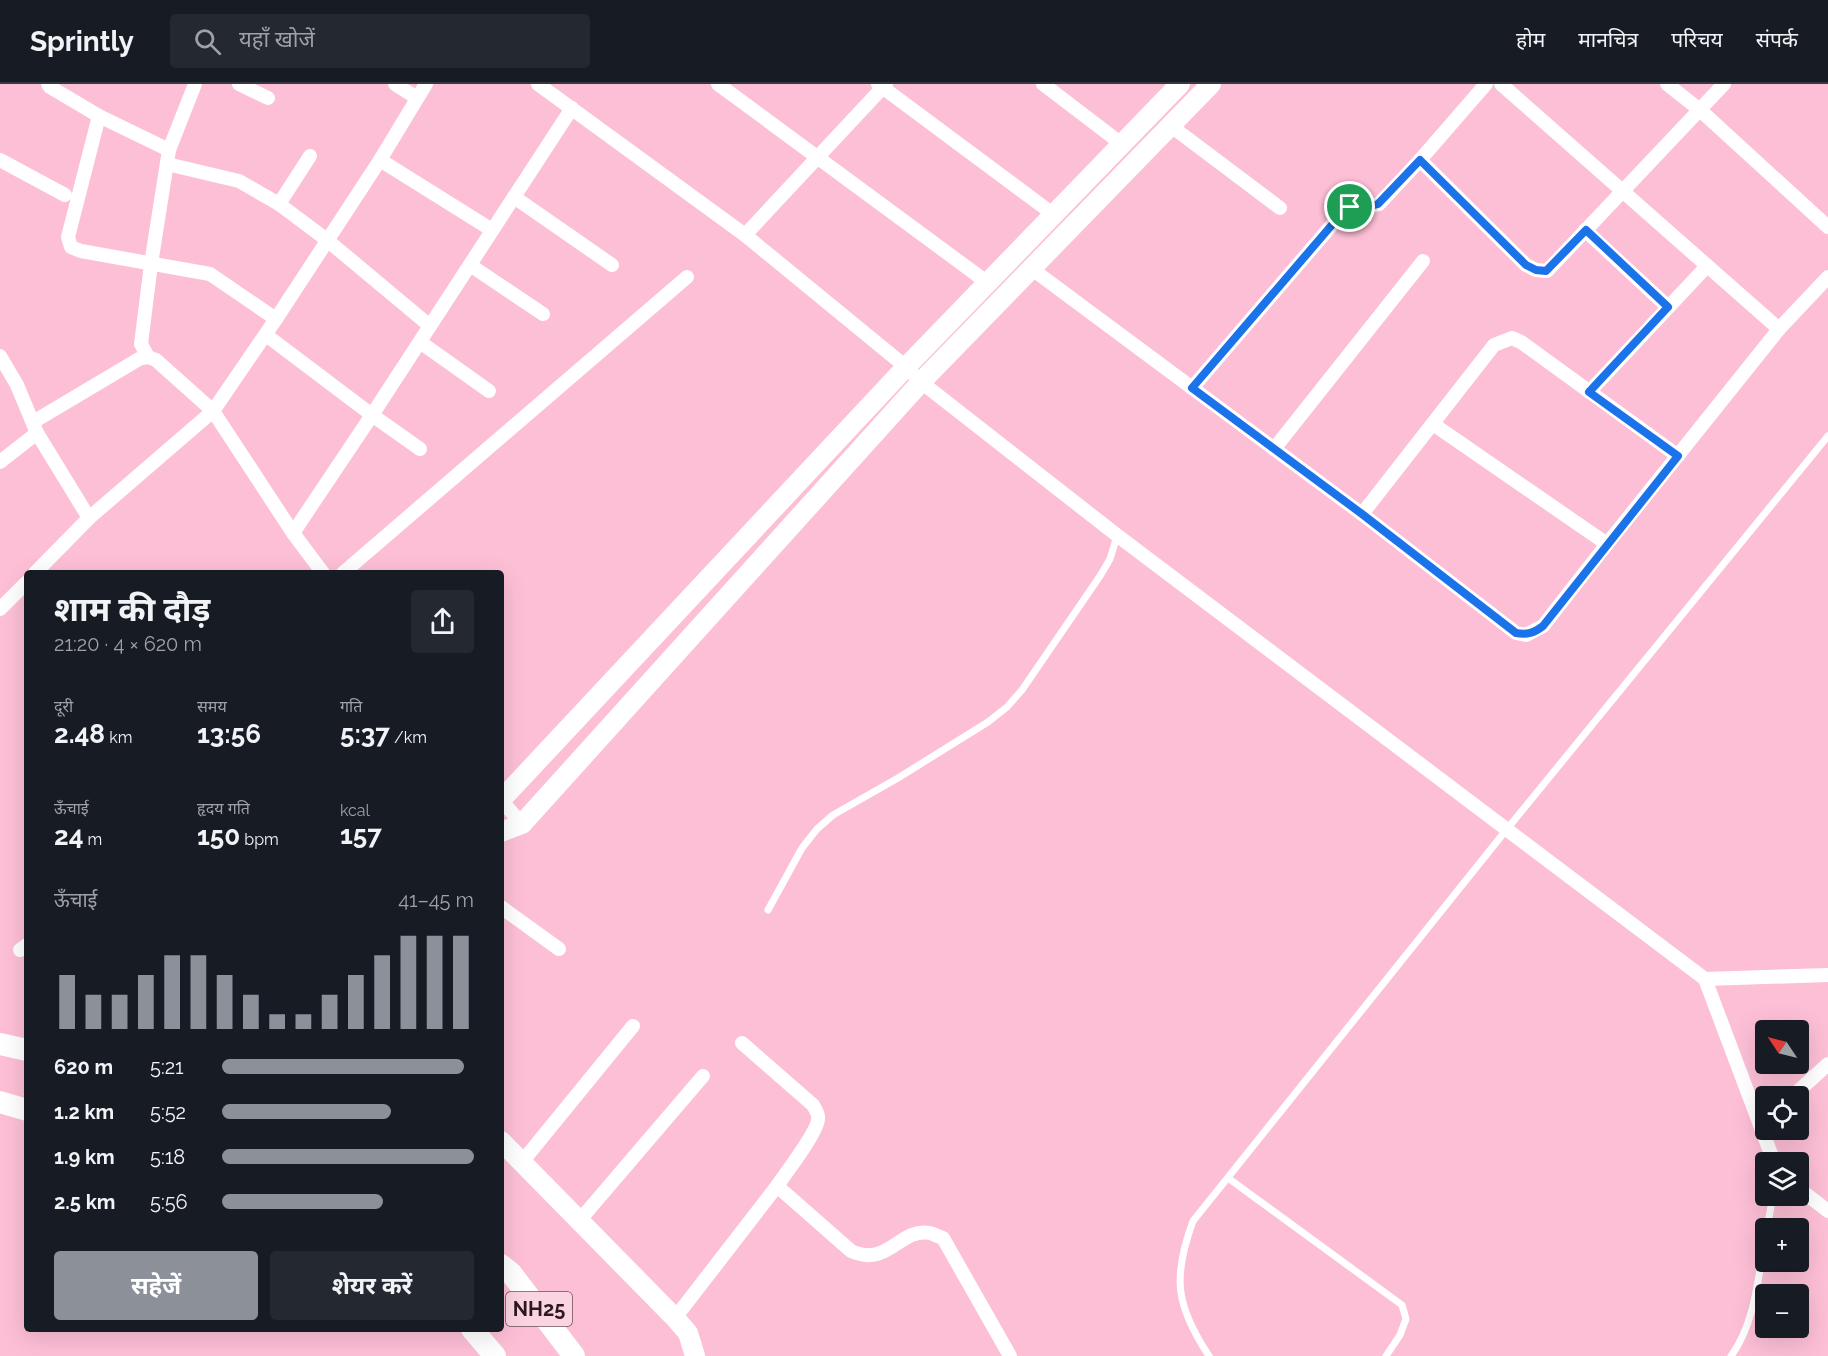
<!DOCTYPE html>
<html lang="hi">
<meta charset="utf-8">
<style>
:root{--surface:#171b24;--page:#242831;--text:#f1f3f6;--muted:#9ea1a6;--line:#363941;--accent:#8c9099}
body{margin:0;font-family:Raleway,"Noto Sans Devanagari",sans-serif;background:var(--page);color:var(--text);height:100vh;display:flex;flex-direction:column;font-size:22px;white-space:nowrap}
*{box-sizing:border-box;margin:0}
p{font-size:20px;color:var(--muted)}
.icon{flex:none;width:33px;height:33px;fill:none;stroke:currentColor;stroke-width:2;stroke-linecap:round;stroke-linejoin:round}
.map{position:relative;flex:1;overflow:hidden}
.drawer{position:absolute;left:24px;top:486px;width:480px;height:762px;display:flex;flex-direction:column;background:var(--surface);border-radius:6px;box-shadow:0 6px 24px #0002}
.drawer>*{flex:none}
.needle{width:39px;rotate:305deg}
.controls{position:absolute;left:1755px;top:936px;display:grid;gap:12px}
.controls a{display:grid;place-items:center;width:54px;height:54px;border-radius:6px;background:var(--surface);box-shadow:0 6px 24px #0002;font-size:30px}
.pin{position:absolute;display:grid;place-items:center;width:51px;height:51px;color:#fff;margin:-26px;border:3px solid #fff;border-radius:50%;box-shadow:0 2px 6px #0007}
.round{display:grid;place-items:center;flex:none;width:63px;height:63px;border-radius:6px;background:var(--page)}
.overview{display:flex;align-items:center;justify-content:space-between;height:102px;padding:0 30px}
h1{font-size:33px;font-weight:700;line-height:45px}
.stats{display:grid;grid-template-columns:repeat(3,1fr);gap:9px;height:102px;padding:6px 30px}
.stats div{display:grid;align-content:center}
.stats b{font-size:26px;font-weight:700}
.stats small{font-size:16px;font-weight:400}
.stats p{font-size:16px}
.chart{height:168px;padding:12px 30px}
.chart p{display:flex;justify-content:space-between}
.chart svg{width:100%;height:108px;margin-top:6px;stroke:var(--accent);stroke-width:6}
.button{display:flex;gap:12px;margin-top:auto;padding:12px 30px}
.button a{flex:1;height:69px;border-radius:6px;background:var(--accent);color:#fff;font-size:24px;font-weight:700;line-height:69px;text-align:center}
.button a+a{background:var(--page);color:var(--text)}
ul{padding:0 30px;list-style:none;font-size:20px}
li{display:grid;grid-template-columns:96px 72px 1fr;align-items:center;height:45px}
li i{height:15px;border-radius:8px;background:var(--accent)}
header{display:flex;align-items:center;gap:36px;box-sizing:border-box;height:84px;padding:0 30px;background:var(--surface);border-bottom:2px solid var(--line)}
header strong{font-size:28px}
nav{display:flex;gap:33px;margin-inline-start:auto;font-size:21px}
.search{width:420px;height:54px;background:var(--page);display:flex;align-items:center;gap:15px;box-sizing:border-box;padding:0 21px;border-radius:6px;color:var(--muted);font-size:22px}
.map>svg:first-child{display:block}
.lines{fill:none;stroke-linecap:round;stroke-linejoin:round}
.service{stroke:#fff;stroke-width:7}
.minor{stroke:#fff;stroke-width:14}
.secondary{stroke:#fff;stroke-width:20}
.trunk{stroke:#fff;stroke-width:22}
.route-casing{stroke:#fff;stroke-width:12}
.route{stroke:#1a73e8;stroke-width:8}
.labels{text-anchor:middle;stroke-width:5;stroke-linejoin:round;paint-order:stroke}
.shield{fill:#fbd4e2;stroke:#6b505a;stroke-width:1.5}
.shield-label{font-size:20px;font-weight:bold;fill:#2d1720}
</style>
<header>
<strong>Sprintly</strong>
<div class="search"><svg class="icon" aria-label="search" viewBox="0 0 24 24"><circle cx="10" cy="10" r="6"/><path d="M15 15l6 6"/></svg>यहाँ खोजें</div>
<nav><a>होम</a><a>मानचित्र</a><a>परिचय</a><a>संपर्क</a></nav>
</header>
<div class="map">
<svg width="1828" height="1272" viewBox="0 0 1828 1272">
<rect width="100%" height="100%" fill="#fdbfd6"/>
<g class="lines">
<g class="service">
<polyline points="768,826 802,764 817,745 833,731 898,694 988,638 1007,623 1022,606 1100,492 1110,475 1117,452"/>
<polyline points="1228,1094 1402,1221 1406,1235 1400,1251 1386,1272"/>
<polyline points="1767,1144 1773,1112"/>
<path d="M1209,1272C1176,1222 1172,1194 1193,1137L1507,745L1828,352"/>
<path d="M1731,1272C1756,1238 1758,1191 1766,1150"/>
</g>
<g class="minor">
<polyline points="48,0 50,3 99,32 169,66"/>
<polyline points="239,0 268,14"/>
<polyline points="395,0 417,14"/>
<polyline points="538,0 745,151 906,283 921,298 1118,452 1705,895"/>
<polyline points="718,0 988,199"/>
<polyline points="878,0 1053,130"/>
<polyline points="1043,0 1123,61"/>
<polyline points="1486,0 1420,76 1526,181 1536,186 1547,187 1724,0"/>
<polyline points="1501,0 1779,245 1828,193"/>
<polyline points="1667,0 1700,26 1828,143"/>
<polyline points="99,32 68,153 71,163 81,167 210,190 276,235"/>
<polyline points="1171,42 1280,124"/>
<polyline points="0,76 65,111"/>
<polyline points="380,76 492,146"/>
<polyline points="167,80 239,97 279,120 327,156 430,242"/>
<polyline points="514,113 612,181"/>
<polyline points="279,120 310,72"/>
<polyline points="1585,146 1668,223"/>
<polyline points="745,151 886,0"/>
<polyline points="470,181 543,230"/>
<polyline points="1032,185 1362,430 1516,549 1526,551 1543,542 1607,460 1779,245"/>
<polyline points="266,251 372,331 420,365"/>
<polyline points="420,258 489,307"/>
<polyline points="0,272 17,301 37,349 89,434"/>
<polyline points="148,273 141,260 151,180 169,66 195,0"/>
<path d="M1192,304L1343,128C1354,120 1366,124 1379,120L1420,76"/>
<polyline points="1589,308 1707,182"/>
<polyline points="33,338 139,275 148,273 156,276 213,327 293,449 372,331 572,24"/>
<polyline points="1433,340 1607,460"/>
<polyline points="1274,365 1423,177"/>
<polyline points="0,378 37,349"/>
<polyline points="1362,430 1494,261 1512,254 1521,258 1678,372"/>
<polyline points="293,449 323,489"/>
<polyline points="35,489 89,434 213,327 276,235 380,76 426,0"/>
<polyline points="343,489 687,193"/>
<polyline points="0,525 27,498"/>
<polyline points="501,716 522,740"/>
<polyline points="501,823 559,865"/>
<polyline points="20,866 27,861"/>
<path d="M742,959L813,1021C815,1025 819,1030 818,1035C818,1047 786,1089 777,1102"/>
<polyline points="1793,1012 1828,980"/>
<polyline points="522,1078 633,942"/>
<polyline points="1774,1078 1705,895 1828,891"/>
<polyline points="1798,1104 1828,1127"/>
<polyline points="579,1137 703,992"/>
<path d="M675,1234L777,1102L851,1167C888,1184 900,1143 930,1149C934,1150 939,1153 943,1154L1010,1272"/>
</g>
<g class="secondary">
<polyline points="501,716 906,283 1180,0"/>
<polyline points="501,748 522,740 921,298 1211,0"/>
<polyline points="501,1057 675,1234 688,1249 695,1272"/>
</g>
<g class="trunk">
<polyline points="0,960 27,966"/>
<polyline points="0,1018 27,1026"/>
<polyline points="501,1181 511,1189 574,1272"/>
<polyline points="472,1245 495,1272"/>
</g>
</g>
<g class="lines">
<g class="route-casing">
<path id="route" d="M1420,76L1526,181L1536,186L1546,187L1586,146L1668,223L1589,308L1678,372L1543,542C1534,549 1527,551 1516,549L1362,430L1192,304L1343,128C1354,120 1366,124 1378,120Z"/>
</g>
<use href="#route" class="route"/>
</g>
<g class="labels">
<rect class="shield" x="506" y="1208" width="66" height="34" rx="4.5"/>
<g class="shield-label">
<text x="539" y="1232">NH25</text>
</g>
</g>
</svg>
<div class="controls">
<a><svg class="needle" viewBox="-14 -14 28 28"><path d="M0-13l5 13h-10z" fill="#e53935"/><path d="M0 13l5-13h-10z" fill="#9ea1a6"/></svg></a>
<a><svg class="icon" aria-label="locate" viewBox="0 0 24 24"><circle cx="12" cy="12" r="6"/><path d="M12 2v4M12 18v4M2 12h4M18 12h4"/></svg></a>
<a><svg class="icon" aria-label="layers" viewBox="0 0 24 24"><path d="M12 4l9 5-9 5-9-5zM3 14l9 5 9-5"/></svg></a>
<a>+</a>
<a>−</a>
</div>
<div class="pin" style="left:1350px;top:123px;background:#1e9e55"><svg class="icon" aria-label="arrive" viewBox="0 0 24 24"><path d="M6 21V4h12l-3 4 3 4H6"/></svg></div>
<section class="drawer">
<div class="overview"><div><h1>शाम की दौड़</h1><p>21:20 · 4 × 620 m</p></div><a class="round"><svg class="icon" aria-label="share" viewBox="0 0 24 24"><path d="M12 15V3M7 8l5-5 5 5M5 13v7h14v-7"/></svg></a></div>
<div class="stats">
<div><p>दूरी</p><b>2.48<small> km</small></b></div>
<div><p>समय</p><b>13:56</b></div>
<div><p>गति</p><b>5:37<small> /km</small></b></div>
</div>
<div class="stats">
<div><p>ऊँचाई</p><b>24<small> m</small></b></div>
<div><p>हृदय गति</p><b>150<small> bpm</small></b></div>
<div><p>kcal</p><b>157</b></div>
</div>
<div class="chart"><p><span>ऊँचाई</span>41–45 m</p>
<svg viewBox="0 0 160 44" preserveAspectRatio="none"><path d="M5 44V22M15 44V30M25 44V30M35 44V22M45 44V14M55 44V14M65 44V22M75 44V30M85 44V38M95 44V38M105 44V30M115 44V22M125 44V14M135 44V6M145 44V6M155 44V6"/></svg>
</div>
<ul>
<li><b>620 m</b>5:21<i style="width:96%"></i></li>
<li><b>1.2 km</b>5:52<i style="width:67%"></i></li>
<li><b>1.9 km</b>5:18<i style="width:100%"></i></li>
<li><b>2.5 km</b>5:56<i style="width:64%"></i></li>
</ul>
<div class="button"><a>सहेजें</a><a>शेयर करें</a></div>
</section>
</div>
